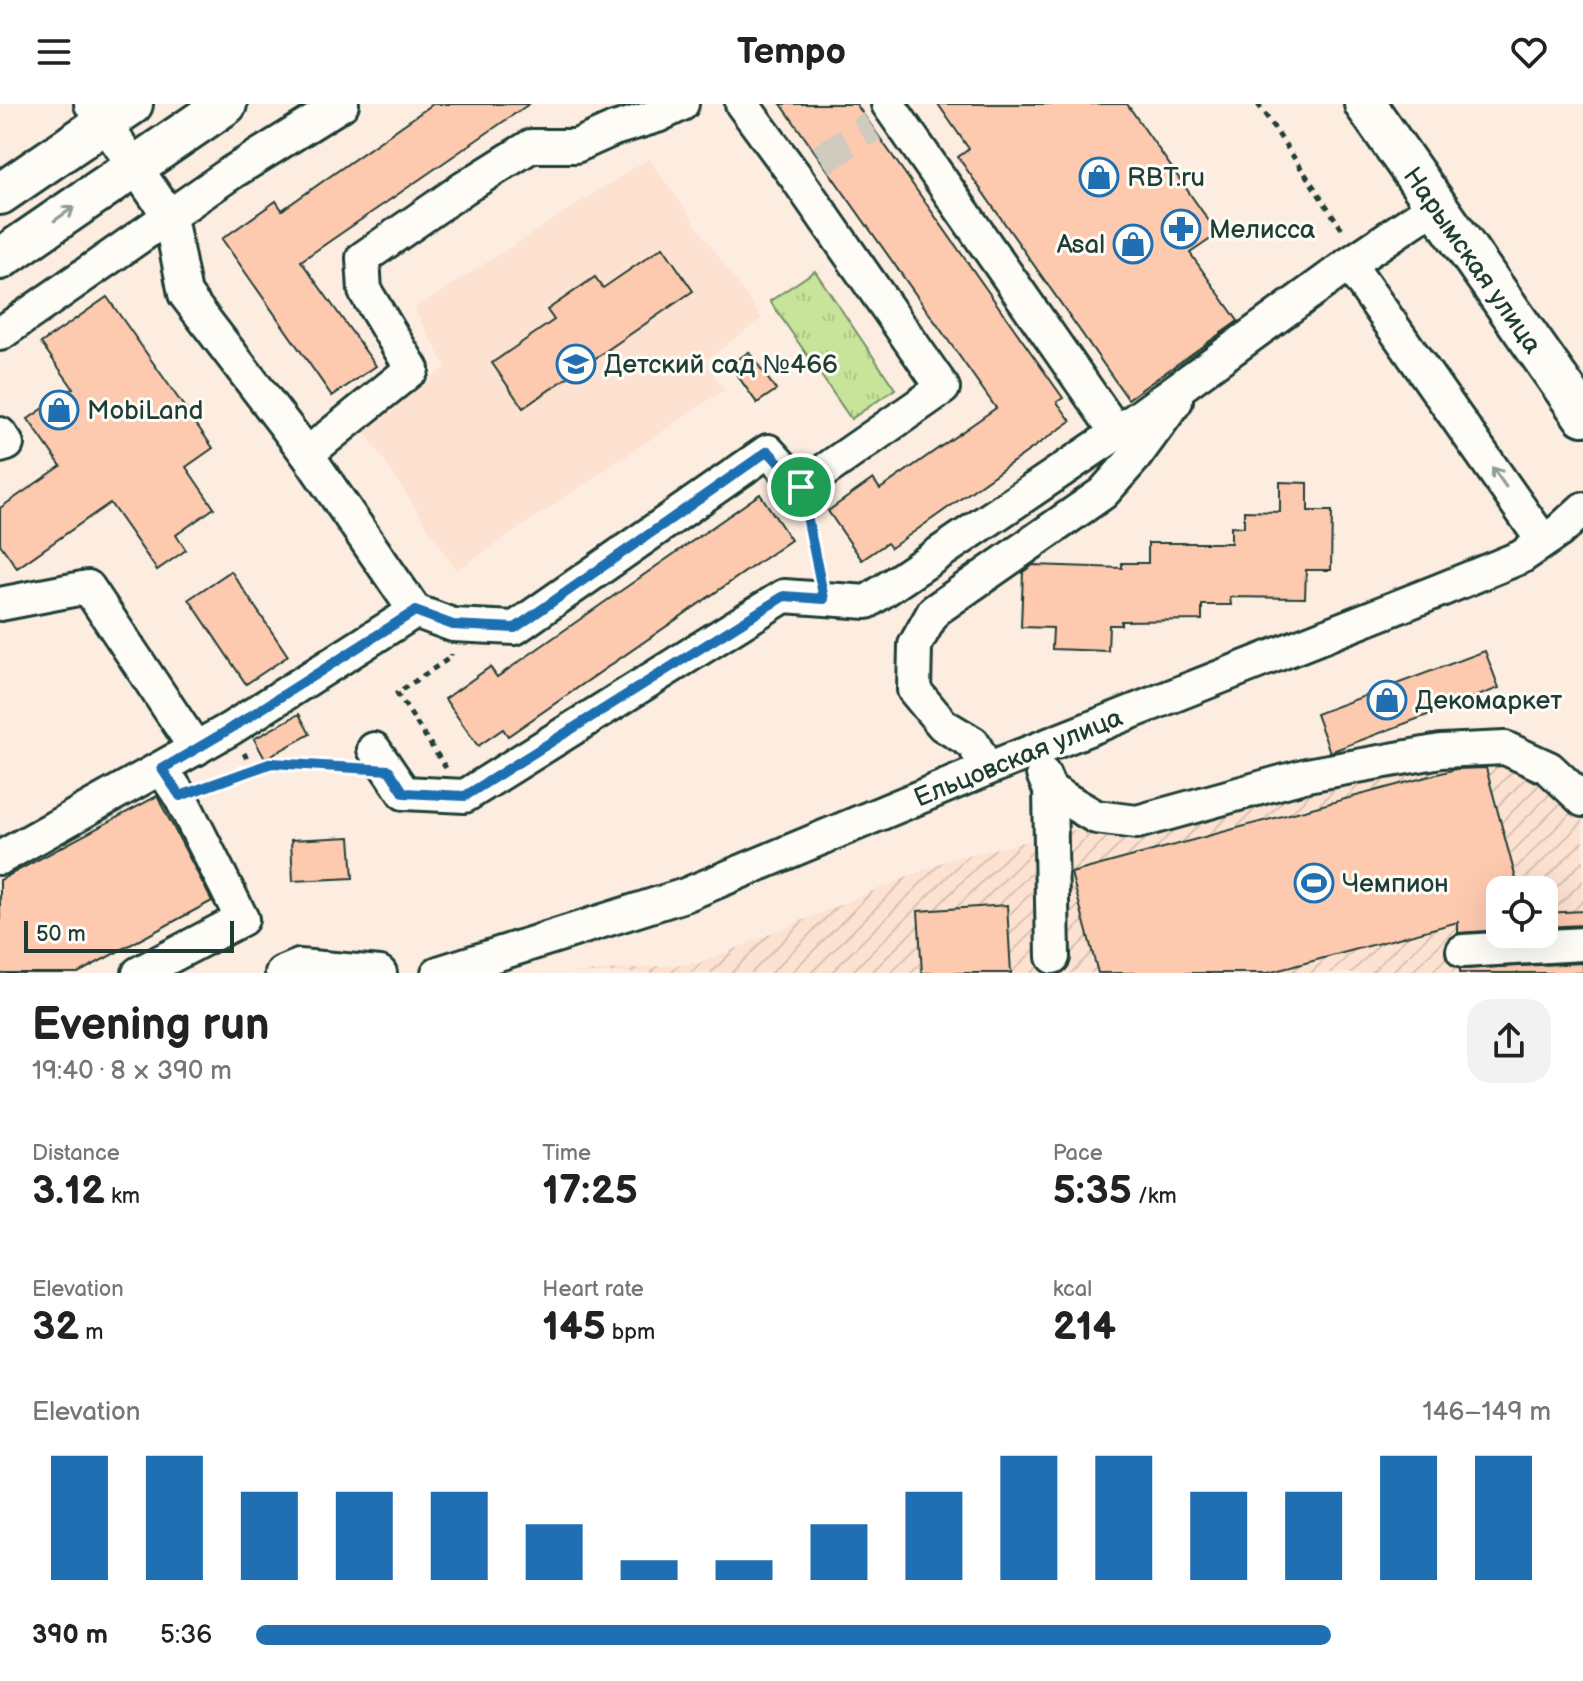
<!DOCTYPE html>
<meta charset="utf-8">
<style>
:root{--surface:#fff;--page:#f2f2f2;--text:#222;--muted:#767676;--accent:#1f6fb2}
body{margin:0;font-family:"Balsamiq Sans",sans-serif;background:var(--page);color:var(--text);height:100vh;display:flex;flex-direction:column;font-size:30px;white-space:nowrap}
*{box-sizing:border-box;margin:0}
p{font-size:26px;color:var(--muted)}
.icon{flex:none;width:44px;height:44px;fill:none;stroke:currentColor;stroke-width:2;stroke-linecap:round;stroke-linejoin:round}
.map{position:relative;height:869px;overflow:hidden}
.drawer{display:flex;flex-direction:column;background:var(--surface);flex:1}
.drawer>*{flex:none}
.tools{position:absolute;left:1486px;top:772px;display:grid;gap:16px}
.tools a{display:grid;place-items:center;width:72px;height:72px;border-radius:16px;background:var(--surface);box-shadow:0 8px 32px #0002;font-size:40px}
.scale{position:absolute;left:24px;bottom:20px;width:210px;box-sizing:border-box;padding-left:8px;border:4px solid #1f3d34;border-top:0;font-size:22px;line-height:28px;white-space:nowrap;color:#1f3d34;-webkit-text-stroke:6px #fdfcf7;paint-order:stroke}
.pin{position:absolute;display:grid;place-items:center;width:68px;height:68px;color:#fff;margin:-34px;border:4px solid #fff;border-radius:50%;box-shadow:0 2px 8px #0007}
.round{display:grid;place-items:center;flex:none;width:84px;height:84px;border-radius:24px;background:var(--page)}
.overview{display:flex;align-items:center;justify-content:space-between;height:136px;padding:0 32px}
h1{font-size:44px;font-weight:800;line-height:60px}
.figures{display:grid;grid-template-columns:repeat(3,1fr);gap:12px;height:136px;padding:8px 32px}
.figures div{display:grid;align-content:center}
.figures b{font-size:40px;font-weight:800}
.figures small{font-size:22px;font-weight:400}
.figures p{font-size:22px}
.chart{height:224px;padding:16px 32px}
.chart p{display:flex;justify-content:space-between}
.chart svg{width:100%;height:144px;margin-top:8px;stroke:var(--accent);stroke-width:6}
ul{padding:0 32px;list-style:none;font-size:26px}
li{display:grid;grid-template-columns:128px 96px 1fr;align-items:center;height:60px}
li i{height:20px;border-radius:10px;background:var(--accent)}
header{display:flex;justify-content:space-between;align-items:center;height:104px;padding:0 32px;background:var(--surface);font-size:36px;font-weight:800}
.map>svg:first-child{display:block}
.built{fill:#fde2d2}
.industrial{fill:url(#industrial-furrows);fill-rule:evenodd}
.grass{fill:url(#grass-tufts);stroke:#749067;stroke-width:2}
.building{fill:#fecaaf;stroke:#1f3d34;stroke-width:2}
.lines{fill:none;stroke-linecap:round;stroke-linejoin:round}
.minor-tunnel{stroke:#d1cabe;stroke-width:32;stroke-dasharray:32 16;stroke-linecap:butt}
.minor-casing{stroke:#1f3d34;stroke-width:38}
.major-casing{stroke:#1f3d34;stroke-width:46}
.path{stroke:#1f3d34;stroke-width:5;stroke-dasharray:6 6;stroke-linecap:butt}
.minor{stroke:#fdfcf7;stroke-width:32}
.major{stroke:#fdfcf7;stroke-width:40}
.oneway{stroke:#8e9c96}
.route-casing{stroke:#fff;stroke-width:16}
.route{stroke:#1f6fb2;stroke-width:10}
.labels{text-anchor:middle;stroke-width:6;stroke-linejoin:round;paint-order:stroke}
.poi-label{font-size:26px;fill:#1f3d34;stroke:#fdfcf7;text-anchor:start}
.street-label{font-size:26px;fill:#1f3d34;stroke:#fdfcf7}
</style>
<header><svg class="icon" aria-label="menu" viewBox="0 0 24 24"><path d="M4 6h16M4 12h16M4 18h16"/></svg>Tempo<svg class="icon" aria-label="heart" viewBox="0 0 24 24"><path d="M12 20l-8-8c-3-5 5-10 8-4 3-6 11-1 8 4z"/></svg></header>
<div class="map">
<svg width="1583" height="869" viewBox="0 0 1583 869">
<defs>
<pattern id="industrial-furrows" width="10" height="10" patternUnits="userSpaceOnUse" patternTransform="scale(2)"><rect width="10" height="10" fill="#fde2d2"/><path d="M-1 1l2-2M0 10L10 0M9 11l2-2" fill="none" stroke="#d8c3b5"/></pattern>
<pattern id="grass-tufts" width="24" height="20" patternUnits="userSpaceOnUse" patternTransform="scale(2)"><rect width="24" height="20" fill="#c8e39a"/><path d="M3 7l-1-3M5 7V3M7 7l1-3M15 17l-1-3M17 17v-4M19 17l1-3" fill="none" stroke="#abc485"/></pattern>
</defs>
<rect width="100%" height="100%" fill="#fdede1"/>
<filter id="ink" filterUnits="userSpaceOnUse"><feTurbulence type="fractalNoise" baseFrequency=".0125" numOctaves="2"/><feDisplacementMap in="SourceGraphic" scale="16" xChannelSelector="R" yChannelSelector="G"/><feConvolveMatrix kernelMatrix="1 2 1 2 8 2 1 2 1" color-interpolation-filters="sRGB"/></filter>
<g filter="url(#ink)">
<polygon class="built" points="649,54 762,214 705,257 724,286 456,467 362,323 446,263 414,205"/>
<path class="industrial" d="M1500,626L1583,686V869H570L700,859L950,755ZM1500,786H1544V830H1500Z"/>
<polygon class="grass" points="815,167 895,285 851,315 770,197"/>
<g class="building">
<polygon points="433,0 529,0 301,157 376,262 332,292 222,135 276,97 282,106"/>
<polygon points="781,0 856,0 1063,294 1057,298 1071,317 891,444 887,439 862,456 828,407 873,375 880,385 996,304"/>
<polygon points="938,0 1127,0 1218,130 1190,149 1238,217 1128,295 958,53 969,45"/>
<polygon points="663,143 693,187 523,304 492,259 554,216 547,206 595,173 603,184"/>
<polygon points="107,193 213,344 186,363 214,404 176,431 186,446 157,466 110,399 17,464 0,440 0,404 61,362 28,315 73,284 41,239"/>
<polygon points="749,248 776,286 757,299 730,261"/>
<polygon points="1280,378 1308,379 1308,407 1332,407 1331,466 1306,466 1305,494 1230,493 1231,501 1202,501 1202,516 1121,517 1121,521 1109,521 1108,547 1052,545 1053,524 1021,523 1023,468 1033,461 1122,464 1122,459 1148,459 1148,439 1231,439 1231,422 1244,423 1244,407 1280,408"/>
<polygon points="760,390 791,436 508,632 503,625 478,642 445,595 490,563 497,573"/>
<polygon points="231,467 288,552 246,580 189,495"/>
<polygon points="1485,547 1499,584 1330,648 1316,610"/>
<polygon points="299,610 310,630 265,655 254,635"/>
<polygon points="1486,664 1519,786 1500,786 1500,826 1458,829 1458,818 1268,869 1098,869 1071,769 1456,665"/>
<polygon points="157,692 212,797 78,869 0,869 0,776"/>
<polygon points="350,733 353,774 293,777 291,736"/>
<polygon points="1007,801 1011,869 922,869 918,807"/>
<polygon points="1583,807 1583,821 1544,823 1544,809"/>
<polygon points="1583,859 1583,869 1460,869 1460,865"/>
</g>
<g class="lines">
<polyline class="minor-tunnel" points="821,56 872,22"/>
<g class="minor-casing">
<g id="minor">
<polyline points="91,0 170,113 185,190 307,350 415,507"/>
<polyline points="888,0 1117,329"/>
<polyline points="1349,160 1543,437"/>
<polyline points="0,230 231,69 342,0"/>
<polyline points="0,330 7,340 0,342"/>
<polyline points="307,350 412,265 365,187 363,154 464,84 531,42 576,42 614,25 657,12 682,0"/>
<polyline points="0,500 88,483 196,645"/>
<polyline points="374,645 404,689 465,692 784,492 867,498 1117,329 1349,160 1435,102"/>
<polyline points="987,665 973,639 943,621 914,586 915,541 934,507 1103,389 1134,354 1176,297"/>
<polyline points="1043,670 1050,686 1053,853"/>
<polyline points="1050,686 1096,713 1137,718 1307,671 1441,647 1505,644 1549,664 1583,696"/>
<polyline points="0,754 230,625 415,507 453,521 515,524 768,347 801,383 943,284 796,73 742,0"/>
<polyline points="1463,847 1583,840"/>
<polyline points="139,869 242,815 180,692 162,665"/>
<polyline points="282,869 299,862 380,869"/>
<polyline points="438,869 685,791 987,665 1443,485 1521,453 1559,427 1583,405"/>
</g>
</g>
<g class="major-casing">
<g id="major">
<polyline points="1365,0 1583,311"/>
<polyline points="0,90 132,0"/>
<polyline points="0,155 226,0"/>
</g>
</g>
<g class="path">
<polyline points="1258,0 1344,128"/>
<polyline points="806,408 818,465"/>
<polyline points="244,649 253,666"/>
<polyline points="446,664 397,589 451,553 451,550"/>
<polyline points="206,682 272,659 352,664"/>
</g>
<use href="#minor" class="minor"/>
<use href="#major" class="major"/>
</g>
<defs><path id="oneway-shaft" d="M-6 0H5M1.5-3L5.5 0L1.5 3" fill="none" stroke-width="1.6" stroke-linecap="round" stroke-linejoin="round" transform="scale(2)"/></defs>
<g class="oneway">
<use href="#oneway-shaft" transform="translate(64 110) rotate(-35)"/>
<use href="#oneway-shaft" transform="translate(1499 373) rotate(-125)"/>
</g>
</g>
<g class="lines" filter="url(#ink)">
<g class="route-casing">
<polygon id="route" points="768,347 801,383 824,495 784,492 465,692 404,689 389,666 272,659 180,692 162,665 230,625 415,507 453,521 515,524"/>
</g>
<use href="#route" class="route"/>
</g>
<defs>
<g id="shop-ring" transform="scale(2)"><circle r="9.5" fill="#fdfcf7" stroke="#1f6fb2" stroke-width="1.5"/><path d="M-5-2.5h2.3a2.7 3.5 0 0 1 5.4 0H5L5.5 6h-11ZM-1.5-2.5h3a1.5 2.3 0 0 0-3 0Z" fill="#1f6fb2"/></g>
<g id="pharmacy-ring" transform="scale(2)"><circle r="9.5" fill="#fdfcf7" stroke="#1f6fb2" stroke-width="1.5"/><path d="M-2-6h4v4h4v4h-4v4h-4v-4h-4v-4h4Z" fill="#1f6fb2"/></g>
<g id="school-ring" transform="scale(2)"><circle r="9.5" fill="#fdfcf7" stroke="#1f6fb2" stroke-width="1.5"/><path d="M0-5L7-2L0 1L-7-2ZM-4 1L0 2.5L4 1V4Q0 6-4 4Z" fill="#1f6fb2"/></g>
<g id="stadium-ring" transform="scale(2)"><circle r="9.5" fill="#fdfcf7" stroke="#1f6fb2" stroke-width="1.5"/><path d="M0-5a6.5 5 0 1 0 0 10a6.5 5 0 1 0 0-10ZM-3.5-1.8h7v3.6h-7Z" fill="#1f6fb2"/></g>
</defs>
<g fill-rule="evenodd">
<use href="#shop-ring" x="1099" y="73"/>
<use href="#pharmacy-ring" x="1181" y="125"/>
<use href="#shop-ring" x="1133" y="140"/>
<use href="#school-ring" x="576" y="260"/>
<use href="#shop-ring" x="59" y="306"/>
<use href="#shop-ring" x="1387" y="596"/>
<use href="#stadium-ring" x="1314" y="779"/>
</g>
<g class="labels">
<g class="poi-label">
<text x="1127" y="82">RBT.ru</text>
<text x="1209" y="134">Мелисса</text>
<text x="1105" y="149" text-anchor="end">Asal</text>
<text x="604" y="269">Детский сад №466</text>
<text x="87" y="315">MobiLand</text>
<text x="1415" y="605">Декомаркет</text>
<text x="1342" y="788">Чемпион</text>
</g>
<g class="street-label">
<text transform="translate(1473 156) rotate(55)" y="9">Нарымская улица</text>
<text transform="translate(1018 653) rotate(-22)" y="9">Ельцовская улица</text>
</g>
</g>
</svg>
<div class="tools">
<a><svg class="icon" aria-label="locate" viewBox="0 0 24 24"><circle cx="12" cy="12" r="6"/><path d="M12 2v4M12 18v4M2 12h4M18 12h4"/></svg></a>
</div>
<div class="scale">50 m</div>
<div class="pin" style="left:801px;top:383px;background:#1e9e55"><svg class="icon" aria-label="arrive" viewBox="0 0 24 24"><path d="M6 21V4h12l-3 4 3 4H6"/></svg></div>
</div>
<section class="drawer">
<div class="overview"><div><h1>Evening run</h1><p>19:40 · 8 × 390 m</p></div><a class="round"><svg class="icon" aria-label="share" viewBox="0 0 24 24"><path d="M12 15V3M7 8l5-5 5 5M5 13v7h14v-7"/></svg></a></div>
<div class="figures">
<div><p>Distance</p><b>3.12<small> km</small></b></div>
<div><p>Time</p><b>17:25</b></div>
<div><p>Pace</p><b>5:35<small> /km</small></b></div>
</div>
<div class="figures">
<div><p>Elevation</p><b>32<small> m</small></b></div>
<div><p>Heart rate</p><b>145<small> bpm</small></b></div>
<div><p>kcal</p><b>214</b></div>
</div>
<div class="chart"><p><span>Elevation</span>146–149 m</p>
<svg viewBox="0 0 160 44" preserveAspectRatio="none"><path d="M5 44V6M15 44V6M25 44V17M35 44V17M45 44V17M55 44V27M65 44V38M75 44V38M85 44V27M95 44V17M105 44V6M115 44V6M125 44V17M135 44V17M145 44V6M155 44V6"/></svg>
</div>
<ul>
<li><b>390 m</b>5:36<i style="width:83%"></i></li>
</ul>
</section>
